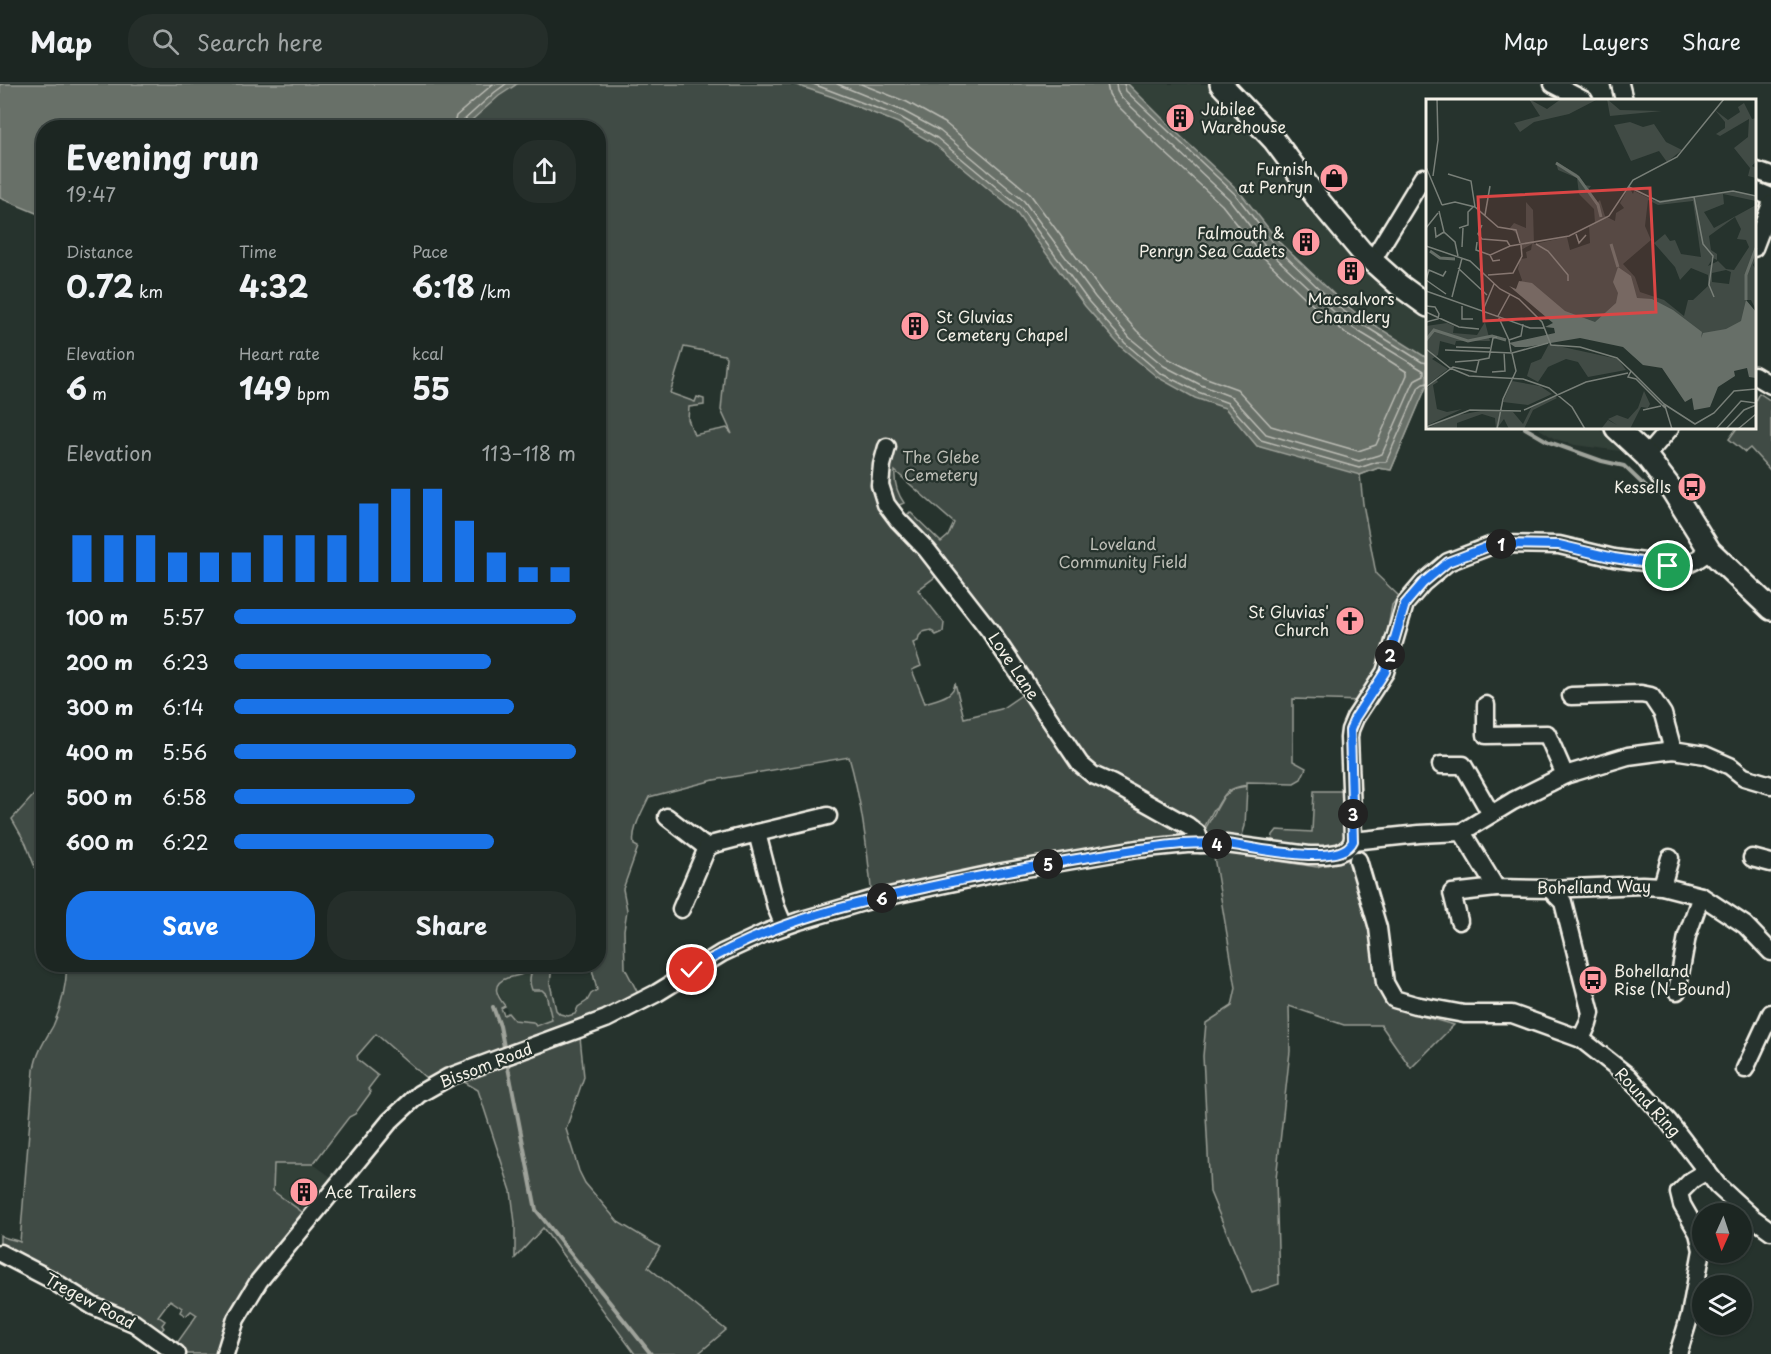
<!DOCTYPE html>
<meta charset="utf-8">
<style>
:root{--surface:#1c2622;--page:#252e2a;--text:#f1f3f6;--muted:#a0a5a5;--line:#3a4340;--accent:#1a73e8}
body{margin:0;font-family:"Playpen Sans",sans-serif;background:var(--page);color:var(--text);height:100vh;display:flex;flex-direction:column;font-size:22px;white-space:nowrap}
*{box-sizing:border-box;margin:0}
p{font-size:20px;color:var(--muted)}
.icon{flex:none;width:33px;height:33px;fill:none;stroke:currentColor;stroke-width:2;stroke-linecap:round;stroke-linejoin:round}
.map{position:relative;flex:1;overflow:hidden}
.sheet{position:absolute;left:36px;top:36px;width:570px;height:852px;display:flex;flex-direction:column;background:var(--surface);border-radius:24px;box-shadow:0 2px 4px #0004,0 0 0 2px var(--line)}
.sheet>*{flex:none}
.needle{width:39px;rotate:183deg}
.tools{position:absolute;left:1692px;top:1119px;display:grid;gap:12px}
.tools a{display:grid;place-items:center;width:60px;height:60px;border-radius:50%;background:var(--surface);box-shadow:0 2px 4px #0004,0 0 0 2px var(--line);font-size:30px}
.pin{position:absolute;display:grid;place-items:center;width:51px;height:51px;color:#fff;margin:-26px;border:3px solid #fff;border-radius:50%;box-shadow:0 2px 6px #0007}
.km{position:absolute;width:30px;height:30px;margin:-15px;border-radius:50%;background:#222;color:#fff;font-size:16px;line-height:30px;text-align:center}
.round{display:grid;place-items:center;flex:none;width:63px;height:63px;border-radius:24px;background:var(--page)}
.summary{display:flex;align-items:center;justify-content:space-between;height:102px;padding:0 30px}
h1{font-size:33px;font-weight:700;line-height:45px}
.stats{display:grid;grid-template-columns:repeat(3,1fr);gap:9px;height:102px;padding:6px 30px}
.stats div{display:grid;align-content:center}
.stats b{font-size:30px;font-weight:700}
.stats small{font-size:16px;font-weight:400}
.stats p{font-size:16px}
.chart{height:168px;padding:12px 30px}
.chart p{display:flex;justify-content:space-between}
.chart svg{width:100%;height:108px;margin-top:6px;stroke:var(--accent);stroke-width:6}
.button{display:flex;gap:12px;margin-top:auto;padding:12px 30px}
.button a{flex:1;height:69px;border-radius:24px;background:var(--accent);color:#fff;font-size:24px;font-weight:700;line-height:69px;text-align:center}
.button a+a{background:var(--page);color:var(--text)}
ul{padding:0 30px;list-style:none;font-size:20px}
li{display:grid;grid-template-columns:96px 72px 1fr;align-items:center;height:45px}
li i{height:15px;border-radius:8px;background:var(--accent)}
header{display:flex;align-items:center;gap:36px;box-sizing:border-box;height:84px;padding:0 30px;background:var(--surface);border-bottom:2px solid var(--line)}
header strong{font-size:28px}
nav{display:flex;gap:33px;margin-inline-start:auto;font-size:21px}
.search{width:420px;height:54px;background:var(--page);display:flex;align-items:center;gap:15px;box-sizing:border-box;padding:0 21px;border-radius:24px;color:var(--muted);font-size:22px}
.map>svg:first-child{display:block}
.built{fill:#333f39}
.green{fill:#414b45;stroke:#9a9e96;stroke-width:1.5;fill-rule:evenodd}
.water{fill:#676f68;stroke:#9fa39b;stroke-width:1.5}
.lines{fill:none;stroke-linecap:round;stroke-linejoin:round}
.shore{stroke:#bcbdb5;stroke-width:1.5}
.stream{stroke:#9fa39b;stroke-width:4}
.minor-casing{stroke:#f4f1e8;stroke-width:21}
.major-casing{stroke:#f4f1e8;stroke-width:26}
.minor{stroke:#26332d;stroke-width:16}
.major{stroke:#26332d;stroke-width:21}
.route-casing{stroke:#fff;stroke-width:12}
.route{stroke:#1a73e8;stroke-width:8}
.labels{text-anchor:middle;stroke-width:4.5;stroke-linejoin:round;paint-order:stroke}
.poi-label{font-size:16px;fill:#f4f1e8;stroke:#26332d;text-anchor:start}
.park-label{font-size:16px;fill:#bebfb7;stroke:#26332d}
.street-label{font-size:16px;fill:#f4f1e8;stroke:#26332d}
.inset-river{fill:none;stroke:#676f68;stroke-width:3}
.inset-road{fill:none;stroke:#787f78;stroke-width:1.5}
.view{fill:#da4645;fill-opacity:0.15;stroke:#da4645;stroke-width:3}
.inset-edge{fill:none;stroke:#f4f1e8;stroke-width:3}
</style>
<header>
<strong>Map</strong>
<div class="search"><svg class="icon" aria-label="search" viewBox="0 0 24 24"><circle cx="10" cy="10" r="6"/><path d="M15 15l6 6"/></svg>Search here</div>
<nav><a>Map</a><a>Layers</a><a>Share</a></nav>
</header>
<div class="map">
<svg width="1771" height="1270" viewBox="0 0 1771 1270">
<rect width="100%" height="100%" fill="#26332d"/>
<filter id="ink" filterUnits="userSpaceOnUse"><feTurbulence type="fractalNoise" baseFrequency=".0167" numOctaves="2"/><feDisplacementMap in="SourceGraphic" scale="12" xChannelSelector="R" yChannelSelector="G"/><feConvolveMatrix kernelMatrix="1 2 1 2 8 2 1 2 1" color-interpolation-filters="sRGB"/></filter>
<g filter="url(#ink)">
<g class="built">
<polygon points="1128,0 1210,0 1427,231 1427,274 1360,232 1340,216 1280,159 1239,107 1176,48"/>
<polygon points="1538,344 1599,344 1620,367 1575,361 1555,355"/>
<polygon points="525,881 535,881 530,891 531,904 532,906 542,906 546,910 549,923 552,937 536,942 533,938 516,936 510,933 497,905 498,899 500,897 521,890"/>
<polygon points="274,1079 313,1080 338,1098 309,1133 273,1107"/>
</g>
<g class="green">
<path d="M316,0H1077L1103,26L1235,134L1251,175L1348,266L1382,274L1427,300L1391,386L1378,384L1360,391L1363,420L1376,490L1399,512L1392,521L1385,562H1392L1383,590L1365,617L1293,615V677L1306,684L1301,695L1294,699L1247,698V701C1227,704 1224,709 1215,726L1214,725L1199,753L1197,749L1189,741L1112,699L1093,691L1081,680L990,546L921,457L902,438V436L910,428L941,458L948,452L954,439L895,387C894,399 897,409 904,419L890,425L884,415L880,396C877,423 903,441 919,458C927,467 935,477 943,487L918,506L944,539L943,548L936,551L931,546L923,548L919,552L918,557L913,559L921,582L912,586L925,619C936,615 954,613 955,599L964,634L1001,625L1029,606L1080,680L1093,692L1121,705L1188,742L1196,750L1200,759L1136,765L1026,782L872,815C868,768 862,718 849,673L714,696L649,713C642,728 631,746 634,761L638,763L623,805L627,826L624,846L625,884L642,917L587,943L460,987L433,1000L376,950L357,972L358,976L378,992L368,1005L371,1008L355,1030L349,1033L313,1080H274L273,1107L309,1133L248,1212L235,1234L224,1270H177L172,1266L197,1231L191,1227L186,1232L180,1228L182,1224L170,1216L158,1232L165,1237L162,1241L164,1244L160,1248L154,1244L150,1249L122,1232L93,1222L44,1191L0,1168V1151C4,1155 15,1155 20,1158L34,986C36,970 45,956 53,942C62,922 66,902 67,881H525C525,885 525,887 522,890C518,892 511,893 507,894C490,900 497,912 505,922L501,924L504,931L508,929L514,936L533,938L536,942L552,936L546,910L542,906H532C528,897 530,889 535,881H552L550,900L556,926L560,930L568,932L575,930L578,923L587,917L591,910L597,906L591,881L598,880V44L336,43L332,38L326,16ZM684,263L724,271L726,273L721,326L732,350L727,344L694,351L688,335L689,323L704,321V315L697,313L695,318L670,309Z"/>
<polygon points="1759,309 1771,317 1771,387 1750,364 1745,368 1729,355 1737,344 1754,344 1755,317"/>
<polygon points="43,701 43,804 26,760 12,735"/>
<polygon points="1247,702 1245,742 1239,761 1200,754 1224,712 1236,704"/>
<polygon points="1314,707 1351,707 1347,765 1271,765 1273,751 1277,746 1312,748"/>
<polygon points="1213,767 1317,783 1348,773 1369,848 1378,904 1390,923 1454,941 1411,984 1381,941 1344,941 1289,922 1290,967 1276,1095 1279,1200 1252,1209 1210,1108 1203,972 1206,939 1232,922 1236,904"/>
<polygon points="580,953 584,993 566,1045 579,1087 585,1099 618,1138 660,1163 648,1183 726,1246 699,1269 700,1270 635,1270 543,1144 515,1174 515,1139 511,1107 478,1006 459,995"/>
</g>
<g class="water">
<polygon points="0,0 517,0 499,12 464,43 44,44 43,132 0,114"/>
<polygon points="793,0 1128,0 1176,48 1239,107 1280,159 1340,216 1360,232 1427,274 1427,301 1391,386 1378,384 1360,391 1257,362 1225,324 1195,314 1157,293 1121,263 1085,222 1015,127 933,59 898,39 833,13"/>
</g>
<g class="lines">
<g class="shore">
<polyline points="813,0 900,33 937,54 1020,123 1089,218 1125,259 1160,289 1198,308 1228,319 1261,356 1359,384 1377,378 1386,378 1419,303 1423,300 1428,299"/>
<polyline points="837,0 903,27 940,47 1024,117 1095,213 1130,254 1164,282 1201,301 1232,313 1266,350 1359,377 1382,370 1413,300 1416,295 1424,291 1424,287 1353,244 1332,226 1270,168 1229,115 1120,12 1117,7 1116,0"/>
<polyline points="861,0 907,18 945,39 1030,110 1102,208 1137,247 1169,275 1204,293 1237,305 1271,342 1358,367 1376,361 1407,291 1407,288 1347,250 1325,233 1263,173 1222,121 1160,64 1114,18 1109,10 1107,0"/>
<polyline points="1124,0 1126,7 1235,110 1276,163 1336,221 1357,237 1422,278 1428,279"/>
<polyline points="453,44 456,32 493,0"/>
<polyline points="461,44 463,37 495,8 506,0"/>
</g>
<g class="stream">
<polyline points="1525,344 1549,358 1602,377 1624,382 1647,404"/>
<polyline points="493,923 500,942 505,968"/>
<polyline points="507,978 536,1126 651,1270"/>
</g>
<g class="minor-casing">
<g id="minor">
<polyline points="1553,0 1584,16"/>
<polyline points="1620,0 1624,16"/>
<polyline points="1754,86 1771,92"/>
<polyline points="1754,106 1771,113"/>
<polyline points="1754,164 1771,120"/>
<polyline points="1372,177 1423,93"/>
<polyline points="1754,291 1771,301"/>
<polyline points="887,363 882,381 880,401 886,420 898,436 927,466 990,547 1080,680 1093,691 1111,699 1188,742 1197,749 1201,760"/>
<polyline points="1646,372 1670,344"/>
<polyline points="1486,621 1486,651 1547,650 1565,691"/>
<polyline points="1673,666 1705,671 1730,682 1744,693 1771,701"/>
<polyline points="1441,681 1463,681 1491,730"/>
<polyline points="667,733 707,764"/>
<polyline points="1462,748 1496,804 1550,805 1642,801 1662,802 1701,812 1745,841 1771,868"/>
<polyline points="757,749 828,732"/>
<polyline points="1353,757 1419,750 1462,748 1513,717 1565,691 1628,672 1673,666 1663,630 1651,612 1641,610 1571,612"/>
<polyline points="1752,774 1771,779"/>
<polyline points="1358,776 1378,844 1385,899 1394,915 1415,921 1464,930 1512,930 1581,955 1628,992 1668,1037 1718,1102 1753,1134 1771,1147"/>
<polyline points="1662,802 1670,774"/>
<polyline points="1550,805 1563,818 1591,929 1588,940 1581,955"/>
<polyline points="681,825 707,764 714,760 757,749 776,823 784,842"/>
<polyline points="1459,837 1452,809 1496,804"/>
<polyline points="1677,907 1687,852 1701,812"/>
<polyline points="1745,985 1771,929"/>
<polyline points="0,1169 50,1195 93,1222 134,1239 177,1270"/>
<polyline points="225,1270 236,1235 259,1197 390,1037 419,1010 449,993 606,935 657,909 722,869 765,849 799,837 870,816 997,789 1137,765 1187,760 1226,760 1309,771 1325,771 1338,769 1347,765 1352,759 1353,753 1349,654 1350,646 1355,634 1385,588 1405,520 1423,499 1448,478 1495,460 1559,461 1614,474 1682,483 1698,475 1710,467"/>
<polyline points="1678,1270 1690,1231 1702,1166 1698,1149 1682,1121 1679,1109 1692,1096 1707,1087"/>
</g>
</g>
<g class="major-casing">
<g id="major">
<polyline points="1221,0 1274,56 1320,118 1361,167 1399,201 1428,222"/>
<polyline points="1616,344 1646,372 1672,406 1710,467 1771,525"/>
</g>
</g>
<use href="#minor" class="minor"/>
<use href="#major" class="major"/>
</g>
</g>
<g class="lines" filter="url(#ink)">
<g class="route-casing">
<path id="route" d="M692,886C774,834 872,815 966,795C1005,787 1044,781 1083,774C1115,769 1148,763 1182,760C1197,759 1212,759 1227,760C1252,763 1341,785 1353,757L1350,646L1355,634L1385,588L1405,520L1423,499L1448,478L1495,460L1559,461L1614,474L1668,482"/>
</g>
<use href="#route" class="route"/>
</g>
<defs>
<g id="building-disc" transform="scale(1.5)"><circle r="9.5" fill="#ff9aa2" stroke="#26332d"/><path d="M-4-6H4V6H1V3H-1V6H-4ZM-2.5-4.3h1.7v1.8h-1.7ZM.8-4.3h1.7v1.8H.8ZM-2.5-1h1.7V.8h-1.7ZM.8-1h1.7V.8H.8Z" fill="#111"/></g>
<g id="shop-disc" transform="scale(1.5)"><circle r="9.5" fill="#ff9aa2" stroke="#26332d"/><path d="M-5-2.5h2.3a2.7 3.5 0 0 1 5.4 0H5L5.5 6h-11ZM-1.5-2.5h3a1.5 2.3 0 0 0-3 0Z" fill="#111"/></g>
<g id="bus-disc" transform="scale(1.5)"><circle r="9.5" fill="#ff9aa2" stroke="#26332d"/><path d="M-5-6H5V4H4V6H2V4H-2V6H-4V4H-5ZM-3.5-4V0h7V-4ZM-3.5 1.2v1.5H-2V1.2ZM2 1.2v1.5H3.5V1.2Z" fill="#111"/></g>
<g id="church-disc" transform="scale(1.5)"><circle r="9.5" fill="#ff9aa2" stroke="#26332d"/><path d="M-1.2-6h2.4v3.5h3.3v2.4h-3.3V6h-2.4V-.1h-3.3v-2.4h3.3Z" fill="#111"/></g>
</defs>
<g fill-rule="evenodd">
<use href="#building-disc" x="1180" y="34"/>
<use href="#shop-disc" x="1334" y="94"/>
<use href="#building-disc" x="1306" y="158"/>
<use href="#building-disc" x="1351" y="187"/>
<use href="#building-disc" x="915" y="242"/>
<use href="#bus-disc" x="1692" y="403"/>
<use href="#church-disc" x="1350" y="537"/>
<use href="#bus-disc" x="1593" y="896"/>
<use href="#building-disc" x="304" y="1108"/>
</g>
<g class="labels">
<g class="poi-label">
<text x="1201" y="31">Jubilee<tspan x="1201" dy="18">Warehouse</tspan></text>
<text x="1313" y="91" text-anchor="end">Furnish<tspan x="1313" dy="18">at Penryn</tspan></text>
<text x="1285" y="155" text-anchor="end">Falmouth &amp;<tspan x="1285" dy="18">Penryn Sea Cadets</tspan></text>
<text x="1351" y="221" text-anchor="middle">Macsalvors<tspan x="1351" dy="18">Chandlery</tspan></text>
<text x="936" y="239">St Gluvias<tspan x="936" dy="18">Cemetery Chapel</tspan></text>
<text x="1671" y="409" text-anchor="end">Kessells</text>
<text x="1329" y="534" text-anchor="end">St Gluvias'<tspan x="1329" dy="18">Church</tspan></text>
<text x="1614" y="893">Bohelland<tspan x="1614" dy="18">Rise (N-Bound)</tspan></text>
<text x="325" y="1114">Ace Trailers</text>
</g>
<g class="park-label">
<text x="941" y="379">The Glebe<tspan x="941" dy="18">Cemetery</tspan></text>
<text x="1123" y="466">Loveland<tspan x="1123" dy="18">Community Field</tspan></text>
</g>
<g class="street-label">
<text transform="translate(1014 582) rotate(56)" y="6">Love Lane</text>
<text transform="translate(1594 803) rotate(-1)" y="6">Bohelland Way</text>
<text transform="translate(486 981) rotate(-21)" y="6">Bissom Road</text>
<text transform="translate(1648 1018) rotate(47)" y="6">Round Ring</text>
<text transform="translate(90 1217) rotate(28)" y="6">Tregew Road</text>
</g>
</g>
<g transform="translate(1426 15)">
<rect width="330" height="330" fill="#26332d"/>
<path d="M103,0L121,10L135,0H172L143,15L108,23L94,33L88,24L114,17ZM181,0L194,11L236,12L184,17ZM318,4L326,20L330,19V62L326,67L330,69V79L322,77L324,69L308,49L322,38L323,20L294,37L290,35L299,29V23L289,11L302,21L314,13L312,8ZM204,23L217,28L228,25L240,43L256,51L241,63L233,52L205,62L188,26ZM130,63L151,75L158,86L165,87L161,92L171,104L174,101L179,117L189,122L190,114L198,109L194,104L203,88L207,95L208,92L229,102L307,92L330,97V102L297,95L298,105L278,113L288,129L330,106V160L327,166L330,171V211L325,201H320L330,213V232L284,242L133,227L90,191L96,181L92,170L94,160L101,159L100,153L105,151L106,145L95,151L93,137L84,129L88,124L100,129V103L107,111L108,145L141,138L144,151L164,144L163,127L169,124L168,110L153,95L151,79L132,71ZM222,101L232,106L267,102L275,158L255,155L249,141L244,142L239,135L228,144L249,168L254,181L265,169L282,176V187L267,201H262L258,217L238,201L214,193L209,178L197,165L225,141L219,127ZM309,118L315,130L311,140L320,141L323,148L308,171L300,170L292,162L282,167L287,159L291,161V155L285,151L283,137ZM300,171L305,173L303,185L286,183V174ZM59,223L64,242H30L29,246L14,242L12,256L6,260L22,270L0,287V227L21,224L28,227L27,234L51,236ZM123,245L192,260L200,271L162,278L152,263L140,260L122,268L112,283L101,277L105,264L115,260ZM10,280L12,283L7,286L11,310L21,313L36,310L0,327V290ZM86,282L114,287L126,295L102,306L77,303ZM218,292L224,305L222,309L215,308L204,330H175L182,321L191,326L182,320L191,316L202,320L212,309ZM128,297L131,299L107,311L98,330H83L78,320L72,328L80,330H70L69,319L56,315L31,324V330H0L27,317L60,311L87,313L97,325L105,309Z" fill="#414b45" fill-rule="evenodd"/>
<path d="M192,168L205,177L211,199L226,200L247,211L276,233L275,239L277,234L300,230L315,222L320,201L330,213V279L323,278L321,269L308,272L309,277L292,288L284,308L268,311L266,299L259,303L236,269L217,266L197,248L154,239L101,248H89L83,244L129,234L128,229L119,228L127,224L83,187L90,190L93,182L106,184L139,212L169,223L190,204L192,194L187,183Z" fill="#676f68"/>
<path class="inset-river" d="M130,64L152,78L172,106L175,118M185,145L192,168M4,152L14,159L29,160M320,201V176L330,149M0,241L8,231L42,242L66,237L80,241"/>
<path class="inset-road" d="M0,68L16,106M22,75L45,82L49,108M7,77L12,41L11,0M203,88L234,103L307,92L330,97M268,98L277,145L287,157L283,186L288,198M16,106L29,103L49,108L72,128L90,131L94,144M13,112L18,133L29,143L32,157M59,116L64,87M56,126L52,135L56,140L81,142L84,147M9,128L10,138L18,133M0,129L12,114M33,129L42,126V113L47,108M150,135L153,144L160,136M51,143L50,151L64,156M110,145L122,152L142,176V182M0,147L44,162L74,190L93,200L116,223L125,246L154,248L191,259L205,272M36,148L37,129M74,161L67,162L64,156L84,147L143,137L183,117L207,81L251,58L298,0M32,169L61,196M62,176L87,174L96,157L95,146M0,181L20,195M0,181L3,171L17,177L20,172M0,192L104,229H118M26,198L36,159M0,207L9,208L13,215L12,220L0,223M36,207V220H47M57,211L68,185M0,213L33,228L53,230M72,217L83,241L85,253M72,217L84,195M83,241L95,237L97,225M30,248L64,249M0,250L24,269L43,277L97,280L123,289L146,308L159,330M19,251L86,254L122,244M29,263L53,261M205,272L238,305V308L210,280L202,278ZM66,273L79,272L78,253M0,288L27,268L50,273L53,261L63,259L67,239L71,238M238,305L269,325L288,314L308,292L330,290M239,307L246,330M98,311L160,283L202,274M217,311L235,307M0,328L44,311L95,312M71,330L77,300L90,272L86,254M290,330L315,302L330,304M300,330L318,311L330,306M312,330L330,315"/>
<path class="view" d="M224,89L230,213L58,222L52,98Z"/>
<rect width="330" height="330" class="inset-edge"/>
</g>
</svg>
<div class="tools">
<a><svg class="needle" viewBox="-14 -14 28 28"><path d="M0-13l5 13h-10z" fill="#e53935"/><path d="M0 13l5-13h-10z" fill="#a0a5a5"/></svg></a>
<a><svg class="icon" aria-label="layers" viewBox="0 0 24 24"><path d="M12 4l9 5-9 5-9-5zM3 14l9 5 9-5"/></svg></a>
</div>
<div class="pin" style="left:1668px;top:482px;background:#1e9e55"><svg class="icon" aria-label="arrive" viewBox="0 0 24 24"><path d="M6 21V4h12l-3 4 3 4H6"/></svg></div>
<div class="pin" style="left:692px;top:886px;background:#d93025"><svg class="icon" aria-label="check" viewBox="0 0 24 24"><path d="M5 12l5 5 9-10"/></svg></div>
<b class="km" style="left:1501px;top:460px">1</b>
<b class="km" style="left:1390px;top:571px">2</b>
<b class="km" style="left:1353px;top:730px">3</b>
<b class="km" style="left:1217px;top:760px">4</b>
<b class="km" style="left:1048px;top:780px">5</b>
<b class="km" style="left:882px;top:814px">6</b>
<section class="sheet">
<div class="summary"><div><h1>Evening run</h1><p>19:47</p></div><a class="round"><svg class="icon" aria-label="share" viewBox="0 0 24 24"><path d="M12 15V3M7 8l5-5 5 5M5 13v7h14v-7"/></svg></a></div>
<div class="stats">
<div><p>Distance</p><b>0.72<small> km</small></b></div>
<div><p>Time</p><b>4:32</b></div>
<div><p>Pace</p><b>6:18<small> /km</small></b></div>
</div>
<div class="stats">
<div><p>Elevation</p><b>6<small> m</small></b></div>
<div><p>Heart rate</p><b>149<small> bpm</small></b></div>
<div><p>kcal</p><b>55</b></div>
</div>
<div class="chart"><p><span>Elevation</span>113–118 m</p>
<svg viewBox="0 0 160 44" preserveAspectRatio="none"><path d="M5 44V25M15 44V25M25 44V25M35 44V32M45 44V32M55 44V32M65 44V25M75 44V25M85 44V25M95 44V12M105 44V6M115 44V6M125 44V19M135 44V32M145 44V38M155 44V38"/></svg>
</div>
<ul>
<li><b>100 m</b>5:57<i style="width:100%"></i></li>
<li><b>200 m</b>6:23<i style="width:75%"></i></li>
<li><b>300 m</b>6:14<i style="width:82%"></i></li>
<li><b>400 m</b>5:56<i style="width:100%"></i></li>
<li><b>500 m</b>6:58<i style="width:53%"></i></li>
<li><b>600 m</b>6:22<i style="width:76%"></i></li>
</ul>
<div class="button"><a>Save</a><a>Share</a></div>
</section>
</div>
